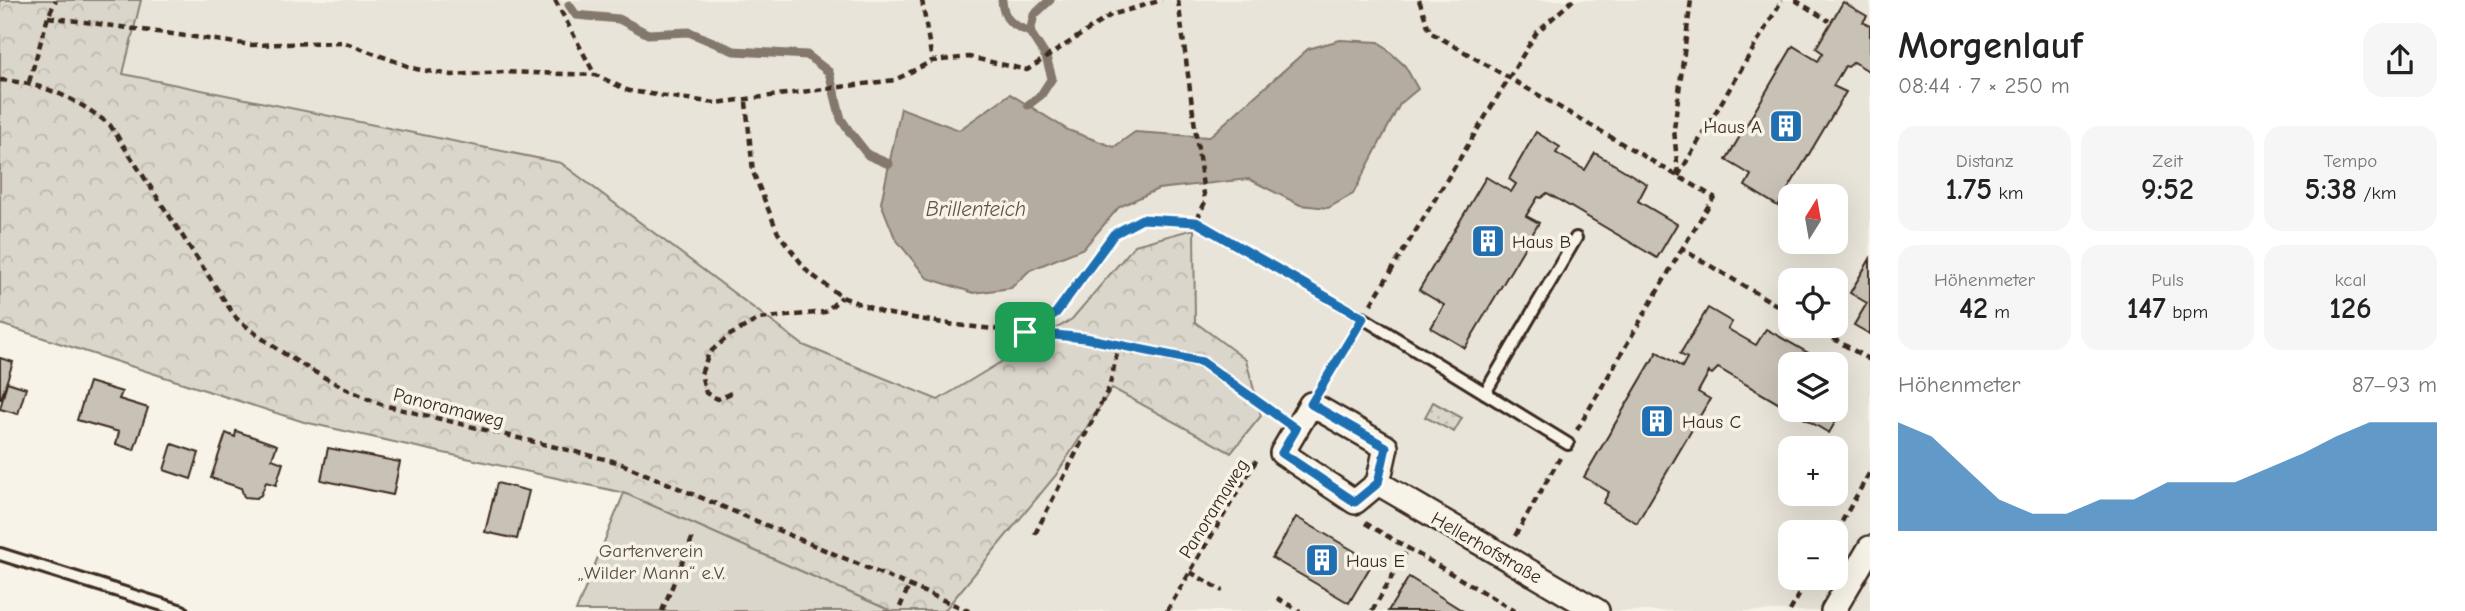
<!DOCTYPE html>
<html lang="de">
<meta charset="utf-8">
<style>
:root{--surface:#fff;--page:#f6f6f6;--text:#222;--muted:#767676;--accent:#1f6fb2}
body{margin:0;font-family:"Comic Neue",sans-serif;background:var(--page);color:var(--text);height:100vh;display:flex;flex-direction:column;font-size:26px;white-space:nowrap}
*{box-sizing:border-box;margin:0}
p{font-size:23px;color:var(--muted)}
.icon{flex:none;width:38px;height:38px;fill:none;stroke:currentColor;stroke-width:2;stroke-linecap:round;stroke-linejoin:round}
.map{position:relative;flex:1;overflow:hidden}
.panel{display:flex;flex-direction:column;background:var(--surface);width:595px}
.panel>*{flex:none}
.needle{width:46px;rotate:11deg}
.buttons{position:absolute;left:1778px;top:184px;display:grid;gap:14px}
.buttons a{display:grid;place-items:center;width:70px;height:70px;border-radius:14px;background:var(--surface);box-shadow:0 7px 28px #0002;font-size:35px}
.pin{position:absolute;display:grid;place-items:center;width:60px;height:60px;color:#fff;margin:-30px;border-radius:14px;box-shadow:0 4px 10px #0006}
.round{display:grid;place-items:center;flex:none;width:74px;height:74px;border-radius:21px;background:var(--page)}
.overview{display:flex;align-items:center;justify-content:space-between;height:119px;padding:0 28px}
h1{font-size:38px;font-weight:600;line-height:52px}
.stats{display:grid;grid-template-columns:repeat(3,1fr);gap:10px;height:119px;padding:7px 28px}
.stats div{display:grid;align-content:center;border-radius:18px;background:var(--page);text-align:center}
.stats b{font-size:30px;font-weight:600}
.stats small{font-size:19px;font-weight:400}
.stats p{font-size:19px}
.chart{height:196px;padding:14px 28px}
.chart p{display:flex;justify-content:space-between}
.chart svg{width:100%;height:126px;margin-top:7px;fill:var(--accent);opacity:.7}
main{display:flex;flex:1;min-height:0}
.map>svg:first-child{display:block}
.built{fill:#e9e4d9;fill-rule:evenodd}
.forest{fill:url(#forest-crowns);stroke:#8b8074;stroke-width:2}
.park{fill:url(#park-dots);stroke:#8b8074;stroke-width:2}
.garden{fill:#dbd6cb;stroke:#8b8074;stroke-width:2}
.water{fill:#b4aca0;stroke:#84786c;stroke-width:2}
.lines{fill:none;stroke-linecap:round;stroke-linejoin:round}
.stream{stroke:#84786c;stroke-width:9}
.building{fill:#c8c1b6;stroke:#3b2a1e;stroke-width:2}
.service-casing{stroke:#3b2a1e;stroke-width:16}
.minor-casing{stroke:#3b2a1e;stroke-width:28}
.path{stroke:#3b2a1e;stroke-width:4.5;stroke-dasharray:7 5;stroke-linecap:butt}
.service{stroke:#f7f3e8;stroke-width:10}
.minor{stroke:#f7f3e8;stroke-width:23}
.route-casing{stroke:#fff;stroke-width:14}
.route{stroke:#1f6fb2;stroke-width:9}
.labels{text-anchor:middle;stroke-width:7;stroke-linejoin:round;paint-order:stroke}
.poi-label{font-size:19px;fill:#3b2a1e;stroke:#f7f3e8;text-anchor:start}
.street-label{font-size:19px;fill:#3b2a1e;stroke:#f7f3e8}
.park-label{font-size:19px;fill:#5b4c41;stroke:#f7f3e8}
.water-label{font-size:21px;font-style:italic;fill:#5f5145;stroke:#f7f3e8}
</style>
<main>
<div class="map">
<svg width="1870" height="611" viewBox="0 0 1870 611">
<defs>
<pattern id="forest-crowns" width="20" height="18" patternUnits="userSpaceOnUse" patternTransform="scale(1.75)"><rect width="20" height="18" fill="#dbd6cb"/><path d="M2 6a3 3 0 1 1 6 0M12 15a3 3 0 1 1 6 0" fill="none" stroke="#bdb8ae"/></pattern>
<pattern id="park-dots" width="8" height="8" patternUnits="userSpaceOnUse" patternTransform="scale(1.75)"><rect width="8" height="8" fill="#dbd6cb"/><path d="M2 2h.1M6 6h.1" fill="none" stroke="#bdb8ae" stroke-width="1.8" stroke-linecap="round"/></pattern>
</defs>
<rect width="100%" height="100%" fill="#f7f3e8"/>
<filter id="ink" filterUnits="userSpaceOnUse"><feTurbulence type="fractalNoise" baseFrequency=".0143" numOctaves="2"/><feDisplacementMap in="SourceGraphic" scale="14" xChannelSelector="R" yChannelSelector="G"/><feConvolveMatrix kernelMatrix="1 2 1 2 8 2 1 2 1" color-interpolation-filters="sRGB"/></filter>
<g filter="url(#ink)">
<path class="built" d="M0,0H1870V611H891L624,493L304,422L0,324ZM1790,196H1836V242H1790ZM1790,280H1836V326H1790ZM1790,364H1836V410H1790ZM1790,448H1836V494H1790ZM1790,532H1836V578H1790Z"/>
<polygon class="forest" points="0,0 141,0 123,74 561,163 803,345 938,400 1072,319 1135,245 1194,229 1195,322 1246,360 1261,416 1231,453 1112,388 1056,475 944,611 891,611 624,493 304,422 0,324"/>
<polygon class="park" points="1433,402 1462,418 1454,432 1425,417"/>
<polygon class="garden" points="624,493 891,611 576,611"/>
<polygon class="water" points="1340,40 1379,42 1405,66 1418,89 1400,104 1353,194 1328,208 1300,205 1249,179 1158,189 1119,207 1084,248 1030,270 1011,288 974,293 927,278 895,238 881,203 901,108 959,130 1010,94 1068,130 1114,147 1135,132 1209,137 1308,49"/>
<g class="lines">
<g class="stream">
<path d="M1002,0C1003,20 1012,25 1030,32"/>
<polyline points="569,5 576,15 619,19 648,34 689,32 734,51 807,55 829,72 841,119 849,131 868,155 889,164"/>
<polyline points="1028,105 1041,95 1052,78 1046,57 1030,32 1034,15 1050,0"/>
</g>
</g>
<g class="building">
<polygon points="1843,2 1867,16 1863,22 1870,26 1870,72 1854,62 1848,67 1845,66 1833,86 1846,92 1778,206 1745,186 1751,175 1726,160 1793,46 1818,61 1823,53 1816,48"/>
<polygon points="1536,132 1560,147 1556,153 1585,170 1595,153 1647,184 1638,201 1677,224 1657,258 1547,193 1541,198 1538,197 1526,216 1539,223 1465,348 1431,328 1444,305 1419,290 1486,177 1511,192 1516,184 1509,179"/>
<polygon points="1870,259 1870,334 1854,325 1867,303 1850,293"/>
<polygon points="1708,308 1732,322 1728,329 1756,345 1766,329 1819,359 1816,364 1790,364 1790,410 1836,410 1836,392 1848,400 1829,433 1718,368 1712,374 1709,372 1698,392 1710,399 1637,523 1603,503 1609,492 1584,477 1657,352 1682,367 1687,358 1680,354"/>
<polygon points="0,358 13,362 1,399 0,399"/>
<polygon points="7,382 26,388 18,414 0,409"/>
<polygon points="89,382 122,392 119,399 148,408 134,450 116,444 119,432 77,420"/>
<polygon points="236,431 277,445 272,459 283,463 276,485 266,482 261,495 256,498 244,497 241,488 211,478 226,433 235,437"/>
<polygon points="172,444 199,453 191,479 164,470"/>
<polygon points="328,448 400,462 393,495 321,480"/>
<polygon points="497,483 529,491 517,539 485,532"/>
<polygon points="1296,517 1373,562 1349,603 1272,558"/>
<polygon points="1409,577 1463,611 1388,611"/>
</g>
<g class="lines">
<g class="service-casing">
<g id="service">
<polyline points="1363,318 1568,444"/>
<polyline points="1485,393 1576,238"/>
<polyline points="0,554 182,611"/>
</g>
</g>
<g class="minor-casing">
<g id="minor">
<polygon points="1311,404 1386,447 1378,483 1355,502 1282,453"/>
<polyline points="1378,483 1597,611"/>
<polyline points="1833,611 1870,548"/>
</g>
</g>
<g class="path">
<polyline points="555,0 595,75"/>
<polyline points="922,0 932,61"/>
<polyline points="1178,0 1205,202 1196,222 1349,310"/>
<polyline points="1419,0 1430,32 1714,197 1682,249 1790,313"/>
<polyline points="1795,0 1829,21"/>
<polyline points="48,17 252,45 343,42 416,69 452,75 504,72 596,75 629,91 716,103 895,80 932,61 969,57 1027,70 1111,15 1162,0"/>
<path d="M0,80C43,83 76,98 110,125L236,318C279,354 331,384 383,405L617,462L969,611"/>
<polyline points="29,82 48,17 56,0"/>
<polyline points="746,102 753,172 778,233 808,272 842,297 884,313 955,325 1085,338 1202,362 1276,414"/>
<polyline points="1678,175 1674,129 1691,0"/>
<polyline points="1678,176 1782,0"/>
<polyline points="1371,304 1537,32 1573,0"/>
<polyline points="1812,326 1870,360"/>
<polyline points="1026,331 1056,313 1114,234 1142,219 1196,222"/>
<polyline points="1324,382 1354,333"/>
<polyline points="731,393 718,399 706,393 701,374 709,353 730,335 759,319 825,312 842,297"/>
<polyline points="1577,430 1682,249"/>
<polyline points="1365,523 1515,611"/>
<polyline points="1836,532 1870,472"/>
<polyline points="1035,534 1109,388 1119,345"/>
<polyline points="1515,536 1560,458"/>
<polyline points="1190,572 1223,591"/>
<polyline points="1277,598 1300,611"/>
<polyline points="900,607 909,586"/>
<polyline points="662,611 694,534"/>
<polyline points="1167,611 1257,459"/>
<polyline points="1372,611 1408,549"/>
<polyline points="1790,611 1809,578"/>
</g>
<use href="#service" class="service"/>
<use href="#minor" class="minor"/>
</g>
</g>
<g class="lines" filter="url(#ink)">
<g class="route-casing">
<polygon id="route" points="1142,219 1196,222 1363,318 1311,404 1386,447 1378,483 1355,502 1282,453 1296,429 1202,362 1085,338 1025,332 1056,313 1114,234"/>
</g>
<use href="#route" class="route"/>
</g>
<defs>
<g id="building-square" transform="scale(1.75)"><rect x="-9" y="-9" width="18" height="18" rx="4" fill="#1f6fb2" stroke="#f7f3e8"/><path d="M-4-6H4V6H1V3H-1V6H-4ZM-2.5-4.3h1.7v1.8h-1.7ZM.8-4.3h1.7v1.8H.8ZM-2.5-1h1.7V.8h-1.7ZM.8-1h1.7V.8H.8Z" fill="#fff"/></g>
</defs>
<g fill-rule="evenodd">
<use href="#building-square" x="1786" y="126"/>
<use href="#building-square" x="1488" y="241"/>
<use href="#building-square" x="1657" y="421"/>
<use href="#building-square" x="1322" y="560"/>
</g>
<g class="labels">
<g class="poi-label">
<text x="1762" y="133" text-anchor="end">Haus A</text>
<text x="1512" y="248">Haus B</text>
<text x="1682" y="428">Haus C</text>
<text x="1346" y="567">Haus E</text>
</g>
<g class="street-label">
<text transform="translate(449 407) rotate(14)" y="7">Panoramaweg</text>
<text transform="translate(1213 508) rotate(-58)" y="7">Panoramaweg</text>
<text transform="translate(1487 547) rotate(30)" y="7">Hellerhofstraße</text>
</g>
<g class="park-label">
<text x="651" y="557">Gartenverein<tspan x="651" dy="22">„Wilder Mann“ e.V.</tspan></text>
</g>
<g class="water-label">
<text x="976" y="216">Brillenteich</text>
</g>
</g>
</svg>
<div class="buttons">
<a><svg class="needle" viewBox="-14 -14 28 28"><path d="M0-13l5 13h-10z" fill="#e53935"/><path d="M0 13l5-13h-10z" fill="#767676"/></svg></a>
<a><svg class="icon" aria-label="locate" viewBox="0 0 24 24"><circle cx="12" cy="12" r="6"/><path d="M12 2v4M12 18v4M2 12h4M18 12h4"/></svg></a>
<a><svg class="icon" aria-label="layers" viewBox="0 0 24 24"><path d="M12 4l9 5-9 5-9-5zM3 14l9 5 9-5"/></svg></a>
<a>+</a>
<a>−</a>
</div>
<div class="pin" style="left:1025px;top:332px;background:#1e9e55"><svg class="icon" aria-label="arrive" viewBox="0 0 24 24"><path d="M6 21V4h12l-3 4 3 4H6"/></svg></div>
</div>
<section class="panel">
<div class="overview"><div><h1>Morgenlauf</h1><p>08:44 · 7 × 250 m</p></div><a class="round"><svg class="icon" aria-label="share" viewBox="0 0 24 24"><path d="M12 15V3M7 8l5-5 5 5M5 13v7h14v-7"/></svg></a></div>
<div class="stats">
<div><p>Distanz</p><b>1.75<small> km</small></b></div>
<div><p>Zeit</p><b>9:52</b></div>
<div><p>Tempo</p><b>5:38<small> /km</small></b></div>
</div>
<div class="stats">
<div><p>Höhenmeter</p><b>42<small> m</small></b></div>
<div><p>Puls</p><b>147<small> bpm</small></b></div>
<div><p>kcal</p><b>126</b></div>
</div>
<div class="chart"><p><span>Höhenmeter</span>87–93 m</p>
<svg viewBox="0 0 160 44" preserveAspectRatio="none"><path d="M0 44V6L10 11L20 22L30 33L40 38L50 38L60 33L70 33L80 27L90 27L100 27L110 22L120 17L130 11L140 6L150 6L160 6V44z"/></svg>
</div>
</section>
</main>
